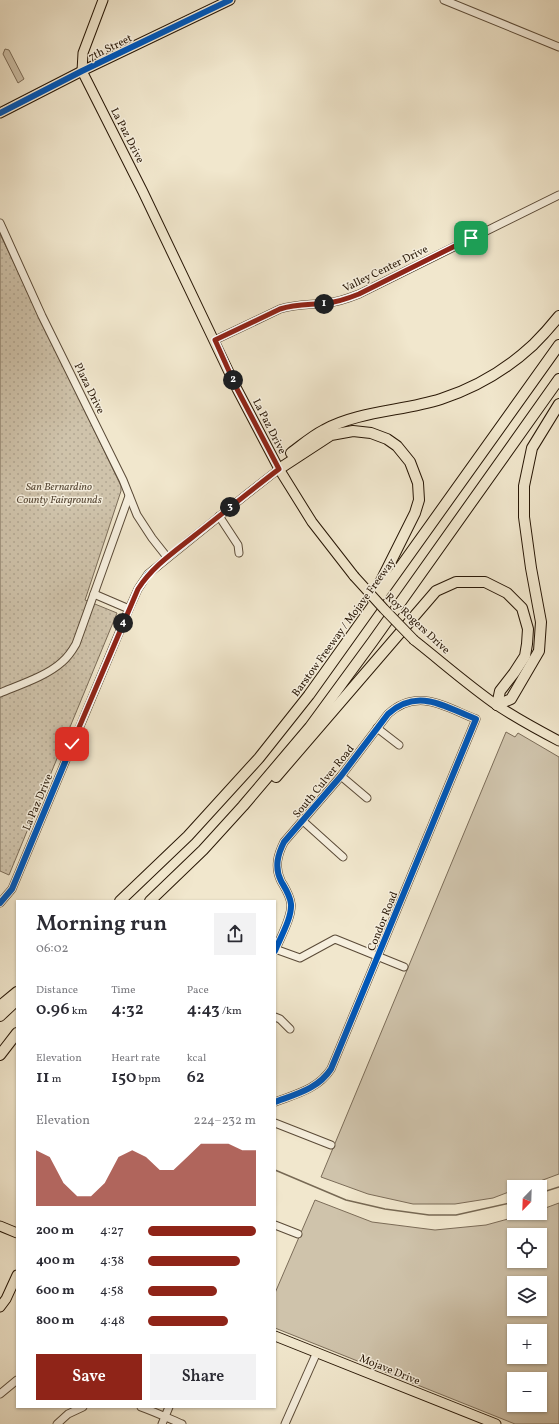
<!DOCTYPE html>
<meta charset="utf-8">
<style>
:root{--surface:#fff;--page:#f2f2f3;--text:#2b2b33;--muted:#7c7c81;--accent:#8f2418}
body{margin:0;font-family:Vollkorn,serif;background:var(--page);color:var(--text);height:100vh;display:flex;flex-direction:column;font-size:15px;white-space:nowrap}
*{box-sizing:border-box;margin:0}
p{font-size:13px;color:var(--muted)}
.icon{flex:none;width:22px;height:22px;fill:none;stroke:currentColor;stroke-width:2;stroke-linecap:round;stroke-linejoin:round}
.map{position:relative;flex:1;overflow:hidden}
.details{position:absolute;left:16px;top:900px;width:260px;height:508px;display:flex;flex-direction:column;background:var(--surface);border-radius:0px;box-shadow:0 1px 3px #0004}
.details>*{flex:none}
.needle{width:26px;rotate:203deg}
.fabs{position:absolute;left:507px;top:1180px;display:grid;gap:8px}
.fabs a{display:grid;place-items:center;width:40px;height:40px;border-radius:0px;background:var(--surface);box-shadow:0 1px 3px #0004;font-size:20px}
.pin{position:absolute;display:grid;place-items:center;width:34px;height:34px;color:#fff;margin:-17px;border-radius:8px;box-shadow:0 2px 6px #0006}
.km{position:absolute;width:20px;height:20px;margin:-10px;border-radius:50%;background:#222;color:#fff;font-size:11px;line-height:20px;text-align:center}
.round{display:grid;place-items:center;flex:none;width:42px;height:42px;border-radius:0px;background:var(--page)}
.overview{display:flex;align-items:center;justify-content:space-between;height:68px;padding:0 20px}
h1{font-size:22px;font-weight:600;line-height:30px}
.stats{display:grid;grid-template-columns:repeat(3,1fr);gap:6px;height:68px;padding:4px 20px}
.stats div{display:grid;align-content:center}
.stats b{font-size:17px;font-weight:600}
.stats small{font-size:11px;font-weight:400}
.stats p{font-size:11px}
.chart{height:112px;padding:8px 20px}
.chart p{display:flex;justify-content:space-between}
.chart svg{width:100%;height:72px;margin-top:4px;fill:var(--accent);opacity:.7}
.action{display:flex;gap:8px;margin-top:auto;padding:8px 20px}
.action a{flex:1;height:46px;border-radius:0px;background:var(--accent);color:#fff;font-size:16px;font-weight:600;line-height:46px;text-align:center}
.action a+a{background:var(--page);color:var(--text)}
ul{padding:0 20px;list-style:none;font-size:13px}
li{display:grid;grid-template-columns:64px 48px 1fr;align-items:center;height:30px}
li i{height:10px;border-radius:5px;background:var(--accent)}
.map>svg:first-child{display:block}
.grass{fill:#cfc3ab;stroke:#7b6c58;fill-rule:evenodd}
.park{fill:url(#park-dots);stroke:#7b6c58}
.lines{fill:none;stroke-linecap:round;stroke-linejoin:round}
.stream{stroke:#776954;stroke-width:1.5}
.minor-casing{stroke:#5a4a37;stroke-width:9}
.major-casing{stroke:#271605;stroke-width:11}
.highway-casing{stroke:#271605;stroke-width:12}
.minor{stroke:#f6efde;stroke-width:7}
.major{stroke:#f1e7cd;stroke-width:9}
.highway{stroke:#f1e7cd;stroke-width:10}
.major-bridge-casing{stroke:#271605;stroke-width:11;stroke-linecap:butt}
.major-bridge{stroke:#f1e7cd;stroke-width:9}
.cycleway-casing{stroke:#f6efde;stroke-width:8}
.cycleway{stroke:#0057b8;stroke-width:6}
.route-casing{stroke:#fff;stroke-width:8}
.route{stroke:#8f2418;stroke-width:5}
.labels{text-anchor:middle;stroke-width:3;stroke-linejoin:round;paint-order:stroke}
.street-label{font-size:11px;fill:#271605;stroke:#f6efde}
.park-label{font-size:11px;font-style:italic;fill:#594a37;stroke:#f6efde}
</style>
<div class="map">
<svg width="559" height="1424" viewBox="0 0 559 1424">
<defs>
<pattern id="park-dots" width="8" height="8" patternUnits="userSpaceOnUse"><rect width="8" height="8" fill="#cfc3ab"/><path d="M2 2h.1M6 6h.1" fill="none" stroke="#b2a792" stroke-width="1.8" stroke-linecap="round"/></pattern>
</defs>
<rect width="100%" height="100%" fill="#f1e7cd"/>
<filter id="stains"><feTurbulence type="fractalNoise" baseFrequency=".005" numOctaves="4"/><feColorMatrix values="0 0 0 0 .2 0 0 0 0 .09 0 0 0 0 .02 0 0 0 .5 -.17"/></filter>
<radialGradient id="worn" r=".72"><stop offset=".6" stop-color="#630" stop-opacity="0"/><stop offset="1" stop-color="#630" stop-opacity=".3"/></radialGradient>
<g class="grass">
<polygon points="5,49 9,50 24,79 18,83 3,54"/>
<polygon points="506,732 515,737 518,733 559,757 559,1174 524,1187 514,1187 514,1190 493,1198 455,1204 413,1204 368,1194 321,1177"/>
<path d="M315,1200L372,1222L435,1230L486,1225L530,1213H540V1210L559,1203V1424H515L275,1328V1293ZM514,1235H540V1261H514ZM514,1283H540V1309H514ZM514,1331H540V1357H514ZM514,1379H540V1405H514Z"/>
</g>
<polygon class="park" points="0,234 121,486 121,491 85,600 117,613 9,875 0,871"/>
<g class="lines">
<g class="stream">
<polyline points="275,1170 346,1200 385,1209 429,1215 456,1215 514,1202"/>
<polyline points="540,1193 559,1187"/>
</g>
<g class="minor-casing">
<g id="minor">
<polyline points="444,0 559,47"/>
<polyline points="0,223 42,316 123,480 137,515 152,538 167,557"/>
<path d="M215,340L280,309C296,304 311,305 327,303C338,302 349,298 359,294L559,195"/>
<polyline points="219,516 238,545 239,553"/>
<polyline points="94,594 129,609"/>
<path d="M0,693C19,685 47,676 62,662C68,657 72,651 76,644L129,496"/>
<polyline points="377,728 399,745"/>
<polyline points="341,776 367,798"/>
<polyline points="303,821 343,857"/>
<polyline points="0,903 12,889 129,609 138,589 148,574 247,494 279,469"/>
<polyline points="275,949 300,958 335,939 404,967"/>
<path d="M275,951C280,938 292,918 291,904C290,895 285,888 281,881C274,867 278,854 284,842L341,776L388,714C418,687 445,707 476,719L331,1069C318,1089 296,1094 275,1102"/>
<polyline points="275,1017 280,1019 290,1029"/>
<polyline points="275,1123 331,1145"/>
<polyline points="275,1225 298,1234"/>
<polyline points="0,1394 17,1380"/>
<path d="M141,1407C155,1412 168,1418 182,1424"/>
<polyline points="57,1424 68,1414 83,1407"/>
<polyline points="162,1424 169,1407"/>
<polyline points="285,1424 317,1352"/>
</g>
</g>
<g class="major-casing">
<g id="major">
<polyline points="103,0 83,53 82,71 143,192 237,389 279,469 312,522 354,576"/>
<polyline points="0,113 82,71 230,0"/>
<path d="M414,640C442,662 469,686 498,706C518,719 538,730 559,741"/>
<polyline points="0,1226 17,1233"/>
<polyline points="0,1307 6,1299 17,1275"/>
<polyline points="275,1336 496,1424"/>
</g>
</g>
<g class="highway-casing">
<g id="highway">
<path d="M291,453C302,445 312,436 324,430C358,411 404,411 441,399C475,388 507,369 533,345C542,336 551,326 559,316"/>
<polyline points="279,469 331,435 353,431 371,433 387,439 397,446 410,462 418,483 419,500 415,513 372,599"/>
<polyline points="497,705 511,699 539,651 541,622 531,568 524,517 524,486 532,448 559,404"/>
<polyline points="276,777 436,591 456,582 485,582 507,593 522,608 528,629 527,644 525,656 514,673 500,691 497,705"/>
<polyline points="120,901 188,836 259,758 309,695 559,345"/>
<polyline points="150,901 203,850 243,806 310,727 373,641 559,379"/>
<polyline points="0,1006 17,992"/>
<polyline points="0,1016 17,1000"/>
<polyline points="0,1055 17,1033"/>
</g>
</g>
<use href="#minor" class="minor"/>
<use href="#major" class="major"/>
<use href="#highway" class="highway"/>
<g class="major-bridge-casing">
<polyline id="major-bridge" points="354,576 384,609 414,640"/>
</g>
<use href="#major-bridge" class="major-bridge"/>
<g class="cycleway-casing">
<g id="cycleway">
<polyline points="0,113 82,71 230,0"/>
<polyline points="0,903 12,889 129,609 138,589 148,574 247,494 279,469"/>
<path d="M275,951C280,938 292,918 291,904C290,895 285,888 281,881C274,867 278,854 284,842L341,776L388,714C418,687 445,707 476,719L331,1069C318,1089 296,1094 275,1102"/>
</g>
</g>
<use href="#cycleway" class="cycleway"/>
</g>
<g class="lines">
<g class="route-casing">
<path id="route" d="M72,744L138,589C152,567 174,552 194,536C222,514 250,491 279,469L237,389L215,340L280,309C296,304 311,305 327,303C338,302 349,298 359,294L471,238"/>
</g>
<use href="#route" class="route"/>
</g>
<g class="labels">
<g class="street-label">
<text transform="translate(110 47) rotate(-26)" y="4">7th Street</text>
<text transform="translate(128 135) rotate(63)" y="4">La Paz Drive</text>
<text transform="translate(385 268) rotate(-26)" y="4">Valley Center Drive</text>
<text transform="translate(90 388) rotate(64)" y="4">Plaza Drive</text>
<text transform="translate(270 426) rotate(63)" y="4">La Paz Drive</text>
<text transform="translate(418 623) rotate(43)" y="4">Roy Rogers Drive</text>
<text transform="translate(343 627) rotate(-54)" y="4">Barstow Freeway / Mojave Freeway</text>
<text transform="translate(323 781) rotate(-51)" y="4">South Culver Road</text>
<text transform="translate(37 802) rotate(-67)" y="4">La Paz Drive</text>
<text transform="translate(382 921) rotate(-68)" y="4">Condor Road</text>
<text transform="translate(390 1369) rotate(22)" y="4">Mojave Drive</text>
</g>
<g class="park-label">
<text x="59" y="490">San Bernardino<tspan x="59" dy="13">County Fairgrounds</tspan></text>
</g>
</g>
<rect width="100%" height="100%" filter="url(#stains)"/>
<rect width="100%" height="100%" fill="url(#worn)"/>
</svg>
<div class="fabs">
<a><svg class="needle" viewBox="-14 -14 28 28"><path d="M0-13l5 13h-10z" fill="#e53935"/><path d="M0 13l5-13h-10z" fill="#7c7c81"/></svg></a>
<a><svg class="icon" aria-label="locate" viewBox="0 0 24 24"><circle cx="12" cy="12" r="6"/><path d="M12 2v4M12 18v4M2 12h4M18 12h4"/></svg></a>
<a><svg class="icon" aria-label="layers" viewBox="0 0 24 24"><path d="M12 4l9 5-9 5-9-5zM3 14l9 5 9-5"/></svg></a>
<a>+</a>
<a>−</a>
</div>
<div class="pin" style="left:471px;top:238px;background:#1e9e55"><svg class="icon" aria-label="arrive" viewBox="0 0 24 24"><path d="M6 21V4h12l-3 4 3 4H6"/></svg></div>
<div class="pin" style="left:72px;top:744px;background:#d93025"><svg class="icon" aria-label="check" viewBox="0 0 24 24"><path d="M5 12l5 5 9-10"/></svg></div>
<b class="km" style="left:324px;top:304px">1</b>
<b class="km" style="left:233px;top:380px">2</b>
<b class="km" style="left:230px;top:507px">3</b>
<b class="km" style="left:123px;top:623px">4</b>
<section class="details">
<div class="overview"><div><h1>Morning run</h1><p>06:02</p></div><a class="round"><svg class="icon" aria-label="share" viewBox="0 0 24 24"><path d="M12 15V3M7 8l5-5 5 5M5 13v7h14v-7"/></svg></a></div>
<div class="stats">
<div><p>Distance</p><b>0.96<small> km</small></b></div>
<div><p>Time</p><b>4:32</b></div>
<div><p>Pace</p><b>4:43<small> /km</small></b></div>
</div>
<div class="stats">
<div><p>Elevation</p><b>11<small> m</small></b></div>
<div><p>Heart rate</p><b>150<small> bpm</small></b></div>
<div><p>kcal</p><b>62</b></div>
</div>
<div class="chart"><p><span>Elevation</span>224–232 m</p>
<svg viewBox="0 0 160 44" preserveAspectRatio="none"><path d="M0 44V10L10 14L20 30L30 38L40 38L50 30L60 14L70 10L80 14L90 22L100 22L110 14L120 6L130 6L140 6L150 10L160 10V44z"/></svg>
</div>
<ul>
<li><b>200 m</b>4:27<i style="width:100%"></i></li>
<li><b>400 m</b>4:38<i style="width:85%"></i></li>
<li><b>600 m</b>4:58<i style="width:64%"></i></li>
<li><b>800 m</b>4:48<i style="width:74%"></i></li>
</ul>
<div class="action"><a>Save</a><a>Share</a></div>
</section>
</div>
